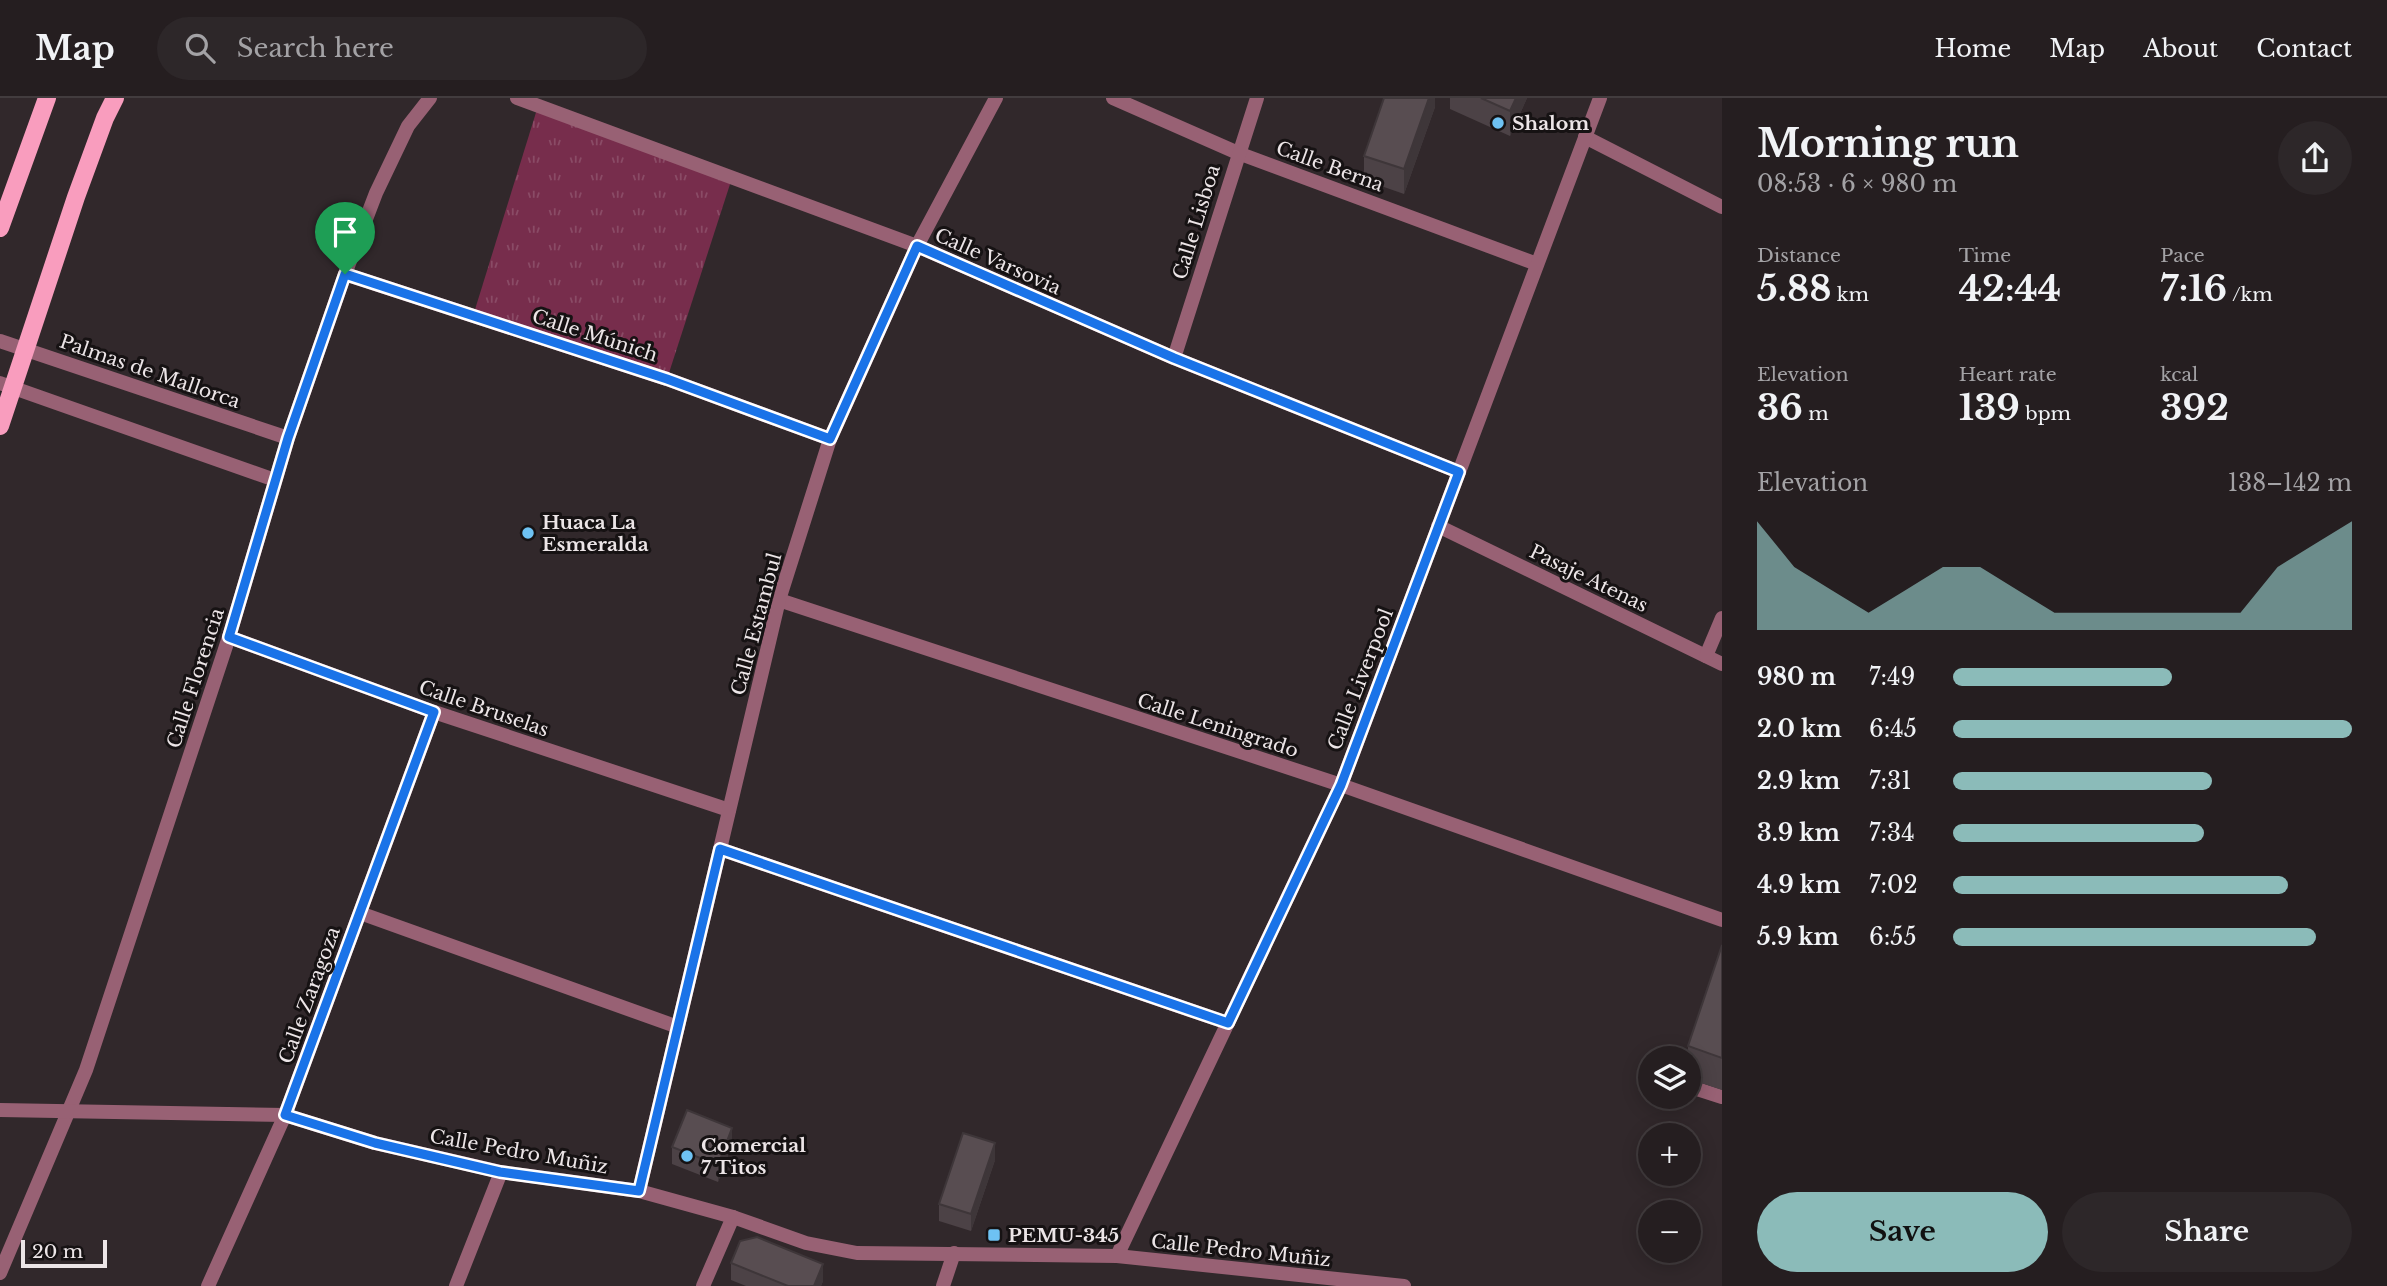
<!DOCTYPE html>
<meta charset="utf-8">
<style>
:root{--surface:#251e20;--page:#2d2729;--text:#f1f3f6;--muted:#a3a2a5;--line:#423c3e;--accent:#8bbbb9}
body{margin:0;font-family:"Libre Baskerville",serif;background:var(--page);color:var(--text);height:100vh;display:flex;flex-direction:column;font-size:26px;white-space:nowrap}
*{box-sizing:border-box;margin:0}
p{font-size:23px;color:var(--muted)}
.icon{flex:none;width:38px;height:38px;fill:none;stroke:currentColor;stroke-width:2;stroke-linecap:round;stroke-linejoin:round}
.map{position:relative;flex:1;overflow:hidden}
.sheet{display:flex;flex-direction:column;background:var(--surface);width:665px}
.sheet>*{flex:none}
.buttons{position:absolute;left:1638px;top:948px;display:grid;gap:14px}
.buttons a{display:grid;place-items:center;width:63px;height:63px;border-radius:50%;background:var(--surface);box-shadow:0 4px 18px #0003,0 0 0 2px var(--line);font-size:35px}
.scale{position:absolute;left:21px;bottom:18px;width:86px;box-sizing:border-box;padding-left:7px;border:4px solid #ece5e7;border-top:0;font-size:19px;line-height:24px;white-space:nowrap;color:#ece5e7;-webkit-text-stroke:5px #161213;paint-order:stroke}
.pin{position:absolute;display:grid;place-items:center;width:60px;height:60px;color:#fff;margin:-72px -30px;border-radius:50% 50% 50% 0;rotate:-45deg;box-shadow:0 0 7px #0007}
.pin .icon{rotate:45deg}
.round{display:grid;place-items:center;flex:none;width:74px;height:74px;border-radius:37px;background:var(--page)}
.summary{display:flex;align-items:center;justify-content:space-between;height:119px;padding:0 35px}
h1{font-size:38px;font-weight:800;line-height:52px}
.figures{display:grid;grid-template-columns:repeat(3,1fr);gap:10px;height:119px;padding:7px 35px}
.figures div{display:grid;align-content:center}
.figures b{font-size:35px;font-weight:800}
.figures small{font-size:19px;font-weight:400}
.figures p{font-size:19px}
.chart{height:196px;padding:14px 35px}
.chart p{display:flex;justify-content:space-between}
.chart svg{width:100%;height:126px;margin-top:7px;fill:var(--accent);opacity:.7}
.primary-button{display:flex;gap:14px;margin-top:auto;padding:14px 35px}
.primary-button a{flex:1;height:80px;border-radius:42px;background:var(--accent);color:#111;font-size:28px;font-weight:800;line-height:80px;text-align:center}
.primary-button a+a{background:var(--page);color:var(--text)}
ul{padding:0 35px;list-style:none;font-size:23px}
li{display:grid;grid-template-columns:112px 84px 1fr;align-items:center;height:52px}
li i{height:18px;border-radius:9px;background:var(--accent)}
header{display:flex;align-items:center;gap:42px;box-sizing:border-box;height:98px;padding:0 35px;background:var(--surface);border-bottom:2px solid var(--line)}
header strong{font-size:33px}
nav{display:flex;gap:38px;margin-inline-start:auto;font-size:24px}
.search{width:490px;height:63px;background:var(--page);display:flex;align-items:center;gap:18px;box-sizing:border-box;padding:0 24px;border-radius:38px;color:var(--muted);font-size:26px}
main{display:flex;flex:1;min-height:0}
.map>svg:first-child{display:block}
.grass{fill:url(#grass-tufts)}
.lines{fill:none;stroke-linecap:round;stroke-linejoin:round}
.minor{stroke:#986174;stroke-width:14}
.tertiary{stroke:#986174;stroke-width:14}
.primary{stroke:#f99dbe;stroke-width:18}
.wall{fill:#4c4246}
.shaded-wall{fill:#3e3639}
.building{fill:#584d51;stroke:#3e3639;stroke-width:2}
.route-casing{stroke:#fff;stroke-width:14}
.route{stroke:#1a73e8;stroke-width:9}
.poi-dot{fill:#6ec2f3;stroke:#161213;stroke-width:2.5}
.labels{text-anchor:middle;stroke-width:6;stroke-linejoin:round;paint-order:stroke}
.poi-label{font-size:19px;font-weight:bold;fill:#ece5e7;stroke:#161213;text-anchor:start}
.street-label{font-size:19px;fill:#ece5e7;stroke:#161213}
</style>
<header>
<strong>Map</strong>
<div class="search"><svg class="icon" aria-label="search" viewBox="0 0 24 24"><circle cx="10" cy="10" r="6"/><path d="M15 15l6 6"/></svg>Search here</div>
<nav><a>Home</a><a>Map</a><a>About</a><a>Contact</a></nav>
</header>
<main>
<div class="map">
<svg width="1722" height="1188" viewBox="0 0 1722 1188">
<defs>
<pattern id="grass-tufts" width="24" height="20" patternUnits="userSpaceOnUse" patternTransform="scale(1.75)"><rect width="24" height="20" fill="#772d4c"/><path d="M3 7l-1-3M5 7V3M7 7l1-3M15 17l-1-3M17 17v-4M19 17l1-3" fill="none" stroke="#8a4b66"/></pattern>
</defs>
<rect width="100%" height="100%" fill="#31282b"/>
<polygon class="grass" points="538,8 732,80 667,281 473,218"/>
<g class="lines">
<g class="minor">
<polyline points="517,0 917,148 1174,260 1459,374"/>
<polyline points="1113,0 1238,55 1537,166"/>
<polyline points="1585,39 1722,109"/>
<polyline points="345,176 667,281 830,341"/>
<polyline points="0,243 288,340"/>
<polyline points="1174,260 1257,0"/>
<polyline points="0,285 275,382"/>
<polyline points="1438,428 1722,566"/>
<polyline points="779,502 1341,687 1722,822"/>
<polyline points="229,539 434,614 729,712"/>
<polyline points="1706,558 1722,520"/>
<polyline points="720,751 1228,925"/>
<polyline points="360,815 678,929"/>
<polyline points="1691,989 1722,999"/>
<polyline points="639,1093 779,502 830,341 917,148 996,0"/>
<polyline points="1117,1158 1341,687 1600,0"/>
<polyline points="0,1175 86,972 229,539 288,340 345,176 376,95 408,28 430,0"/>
<polyline points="208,1188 285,1017 434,614"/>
<polyline points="456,1188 501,1074"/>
<polyline points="703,1188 733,1119"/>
<polyline points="943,1188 954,1155"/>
</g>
<polyline class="tertiary" points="0,1012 285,1017 375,1045 501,1074 639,1093 733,1119 806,1145 857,1155 1117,1158 1404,1188"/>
<g class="primary">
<polyline points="0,130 47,0"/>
<polyline points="0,328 76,99 105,20 115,0"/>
</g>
</g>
<g class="wall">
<polygon points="1435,0 1435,9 1404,96 1364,82 1364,58"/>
<polygon points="1450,0 1527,0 1510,38 1450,11"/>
<polygon points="1722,847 1722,992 1689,981 1688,961 1688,948"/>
<polygon points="732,1047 718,1084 672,1066 672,1049"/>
<polygon points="995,1062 971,1133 939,1123 939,1106"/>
<polygon points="731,1165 823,1183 821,1188 746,1188 731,1182"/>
</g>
<g class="shaded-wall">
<polygon points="1429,0 1435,0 1435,9 1404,96 1404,71"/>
<polygon points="1516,0 1527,0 1510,38 1510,13"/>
<polygon points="732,1030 732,1047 718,1084 718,1067"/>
<polygon points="995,1045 995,1062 971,1133 971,1116"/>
<polygon points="823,1166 823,1183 821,1188 814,1188"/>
</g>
<g class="building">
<polygon points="1384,0 1429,0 1404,71 1364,58"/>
<polygon points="1481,0 1516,0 1510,13"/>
<polygon points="1722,847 1722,960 1688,948"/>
<polygon points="687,1012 732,1030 718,1067 672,1049"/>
<polygon points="963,1035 995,1045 971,1116 939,1106"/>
<polygon points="757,1139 823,1166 814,1188 788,1188 731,1165 740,1143"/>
</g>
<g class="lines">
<g class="route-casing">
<polygon id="route" points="917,148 1174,260 1459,374 1341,687 1228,925 720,751 639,1093 500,1074 375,1045 285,1017 434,614 229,539 288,340 345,176 667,281 830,341"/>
</g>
<use href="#route" class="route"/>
</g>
<g class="poi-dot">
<circle cx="1498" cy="25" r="7"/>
<circle cx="528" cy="435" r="7"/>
<circle cx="687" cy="1058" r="7"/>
<rect x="987" y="1130" width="14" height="14" rx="3.5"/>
</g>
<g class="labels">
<g class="poi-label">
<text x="1512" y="32">Shalom</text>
<text x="542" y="431">Huaca La<tspan x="542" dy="22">Esmeralda</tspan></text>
<text x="701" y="1054">Comercial<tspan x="701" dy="22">7 Titos</tspan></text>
<text x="1008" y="1144">PEMU-345</text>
</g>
<g class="street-label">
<text transform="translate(1330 68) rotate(20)" y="7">Calle Berna</text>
<text transform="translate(1196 124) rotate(-73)" y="7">Calle Lisboa</text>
<text transform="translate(998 163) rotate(24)" y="7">Calle Varsovia</text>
<text transform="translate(595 237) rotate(18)" y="7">Calle Múnich</text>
<text transform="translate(150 273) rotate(19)" y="7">Palmas de Mallorca</text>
<text transform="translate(1589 480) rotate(26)" y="7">Pasaje Atenas</text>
<text transform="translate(756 526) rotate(-75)" y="7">Calle Estambul</text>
<text transform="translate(195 580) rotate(-72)" y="7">Calle Florencia</text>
<text transform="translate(1360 581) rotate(-69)" y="7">Calle Liverpool</text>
<text transform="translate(484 610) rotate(19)" y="7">Calle Bruselas</text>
<text transform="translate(1218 627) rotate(18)" y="7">Calle Leningrado</text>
<text transform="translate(309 897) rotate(-70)" y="7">Calle Zaragoza</text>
<text transform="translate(519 1053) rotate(10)" y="7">Calle Pedro Muñiz</text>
<text transform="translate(1241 1152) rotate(6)" y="7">Calle Pedro Muñiz</text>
</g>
</g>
</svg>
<div class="buttons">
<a><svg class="icon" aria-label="layers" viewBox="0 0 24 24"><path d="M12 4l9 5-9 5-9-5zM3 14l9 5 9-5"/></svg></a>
<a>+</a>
<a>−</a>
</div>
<div class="scale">20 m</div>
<div class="pin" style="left:345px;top:176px;background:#1e9e55"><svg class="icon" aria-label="arrive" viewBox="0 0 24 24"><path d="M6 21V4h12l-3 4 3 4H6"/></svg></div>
</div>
<section class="sheet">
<div class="summary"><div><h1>Morning run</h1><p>08:53 · 6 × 980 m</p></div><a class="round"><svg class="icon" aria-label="share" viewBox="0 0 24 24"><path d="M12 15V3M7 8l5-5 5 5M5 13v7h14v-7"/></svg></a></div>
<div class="figures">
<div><p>Distance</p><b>5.88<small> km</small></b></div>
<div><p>Time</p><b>42:44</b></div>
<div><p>Pace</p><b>7:16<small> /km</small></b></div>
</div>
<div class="figures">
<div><p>Elevation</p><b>36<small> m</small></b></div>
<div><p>Heart rate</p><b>139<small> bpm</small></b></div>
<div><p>kcal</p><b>392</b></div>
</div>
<div class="chart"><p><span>Elevation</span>138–142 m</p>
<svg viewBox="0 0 160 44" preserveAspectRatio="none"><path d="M0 44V6L10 22L20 30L30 38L40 30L50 22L60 22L70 30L80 38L90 38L100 38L110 38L120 38L130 38L140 22L150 14L160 6V44z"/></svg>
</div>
<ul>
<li><b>980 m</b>7:49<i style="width:55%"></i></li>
<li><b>2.0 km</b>6:45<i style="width:100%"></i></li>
<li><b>2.9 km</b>7:31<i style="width:65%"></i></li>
<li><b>3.9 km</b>7:34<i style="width:63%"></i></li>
<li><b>4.9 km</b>7:02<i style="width:84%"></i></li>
<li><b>5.9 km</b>6:55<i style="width:91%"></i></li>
</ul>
<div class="primary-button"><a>Save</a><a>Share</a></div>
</section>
</main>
